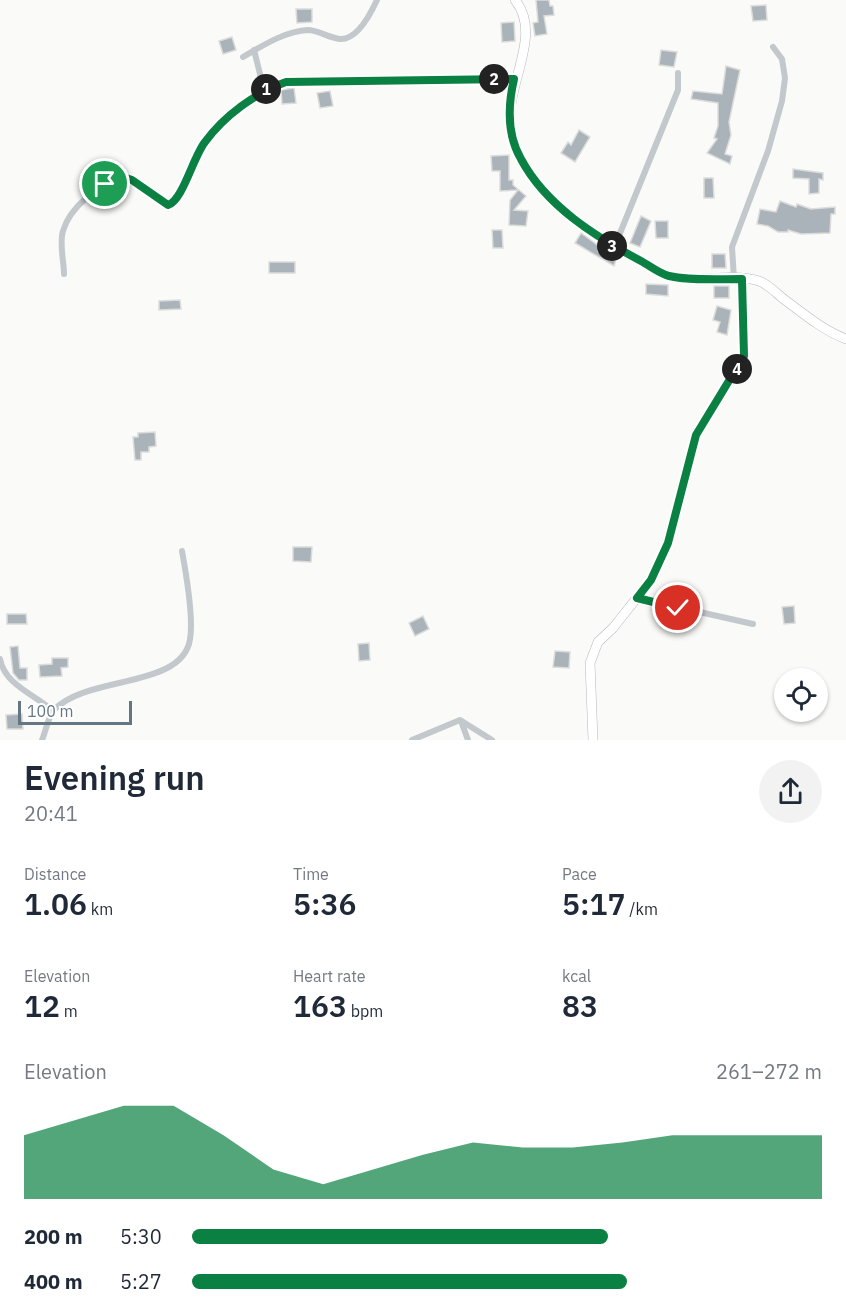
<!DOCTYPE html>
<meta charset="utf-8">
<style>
:root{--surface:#fff;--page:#f2f2f3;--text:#1f2937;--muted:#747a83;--accent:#0b8043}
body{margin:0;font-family:"IBM Plex Sans",sans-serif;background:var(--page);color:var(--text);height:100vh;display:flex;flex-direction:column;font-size:22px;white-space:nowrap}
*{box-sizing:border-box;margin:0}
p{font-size:20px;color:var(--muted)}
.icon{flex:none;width:33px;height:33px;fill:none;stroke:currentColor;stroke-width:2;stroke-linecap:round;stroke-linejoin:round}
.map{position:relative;height:740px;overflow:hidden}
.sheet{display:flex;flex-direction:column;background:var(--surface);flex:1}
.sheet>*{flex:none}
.buttons{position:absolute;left:774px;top:668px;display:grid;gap:12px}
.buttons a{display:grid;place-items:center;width:54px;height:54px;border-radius:50%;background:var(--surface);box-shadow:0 2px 4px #0004;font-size:30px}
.scale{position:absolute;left:18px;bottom:15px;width:114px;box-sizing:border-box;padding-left:6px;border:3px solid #657683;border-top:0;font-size:16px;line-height:21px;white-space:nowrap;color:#657683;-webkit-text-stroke:4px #fff;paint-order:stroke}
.pin{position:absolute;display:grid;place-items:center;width:51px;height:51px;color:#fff;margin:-26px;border:3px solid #fff;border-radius:50%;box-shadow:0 2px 6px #0007}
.km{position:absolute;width:30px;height:30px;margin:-15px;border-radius:50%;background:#222;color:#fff;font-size:16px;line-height:30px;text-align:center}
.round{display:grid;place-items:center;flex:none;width:63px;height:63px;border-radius:32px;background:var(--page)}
.summary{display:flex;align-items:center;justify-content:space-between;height:102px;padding:0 24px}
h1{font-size:33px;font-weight:600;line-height:45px}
.stats{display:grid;grid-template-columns:repeat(3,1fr);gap:9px;height:102px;padding:6px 24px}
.stats div{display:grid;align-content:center}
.stats b{font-size:30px;font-weight:600}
.stats small{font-size:16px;font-weight:400}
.stats p{font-size:16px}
.chart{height:168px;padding:12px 24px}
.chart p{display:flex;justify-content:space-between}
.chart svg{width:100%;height:108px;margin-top:6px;fill:var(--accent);opacity:.7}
ul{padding:0 24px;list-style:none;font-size:20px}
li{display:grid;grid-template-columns:96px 72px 1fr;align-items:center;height:45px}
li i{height:15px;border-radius:8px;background:var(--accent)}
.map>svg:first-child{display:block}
.building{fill:#aab3b9;stroke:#dcdcda;stroke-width:1.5}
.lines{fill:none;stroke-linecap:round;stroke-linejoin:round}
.secondary-casing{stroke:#b3babf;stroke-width:10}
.minor{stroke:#c3c8cc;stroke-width:6}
.secondary{stroke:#fff;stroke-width:9}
.route-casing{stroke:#fff;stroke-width:12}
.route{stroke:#0b8043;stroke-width:8}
</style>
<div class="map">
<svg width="846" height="740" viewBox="0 0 846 740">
<rect width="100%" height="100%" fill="#fafaf8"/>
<g class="building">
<polygon points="536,0 549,0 550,6 553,6 554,15 544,16 547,34 535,36 533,23 538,22"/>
<polygon points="766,5 767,20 753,21 751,6"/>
<polygon points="296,9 312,9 312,22 297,23"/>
<polygon points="514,22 515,41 502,42 501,23"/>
<polygon points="232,37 236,50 223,54 219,41"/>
<polygon points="661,50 677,52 674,67 659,65"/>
<polygon points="726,66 740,70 729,122 731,135 725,154 732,156 730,164 707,153 717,139 714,138 718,126 718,103 691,99 693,91 722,94"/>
<polygon points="294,88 296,103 282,104 281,90"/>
<polygon points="330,91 333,106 320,108 317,93"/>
<polygon points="579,130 590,137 575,162 561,153 568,142 571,145"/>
<polygon points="509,155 509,180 513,180 513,185 526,196 514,210 528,211 526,226 509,225 510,200 518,190 500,191 500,171 492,171 491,156"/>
<polygon points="793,169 823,173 823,180 819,179 819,193 809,194 809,179 793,178"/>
<polygon points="704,178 713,178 714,198 704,198"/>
<polygon points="780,201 796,207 797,204 811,209 835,207 835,214 831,214 830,233 801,234 788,230 788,232 778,232 768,226 757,224 760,209 776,212"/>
<polygon points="641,216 651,221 640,247 630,243"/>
<polygon points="655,221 668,221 668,238 656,238"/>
<polygon points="492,230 502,230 503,248 493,248"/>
<polygon points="581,233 600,247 598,251 617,257 614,266 575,243"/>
<polygon points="712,254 725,254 726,268 712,268"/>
<rect x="269" y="262" width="26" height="11"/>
<polygon points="646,284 668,285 668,296 646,294"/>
<rect x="714" y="286" width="15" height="12"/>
<polygon points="180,300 181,309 159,310 159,301"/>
<polygon points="717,306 731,310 727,335 717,332 720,322 713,320"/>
<polygon points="155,432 156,446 149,447 149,452 141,452 141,460 135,460 133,437 138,437 138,433"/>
<polygon points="293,547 312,547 311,562 293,561"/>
<polygon points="794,606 795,623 784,624 782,607"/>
<polygon points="7,614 26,614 27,624 7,624"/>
<polygon points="423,616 429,629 415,636 409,623"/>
<polygon points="369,643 370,660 359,661 358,644"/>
<polygon points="18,646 20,668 27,668 27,680 19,680 13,673 10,647"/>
<polygon points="555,651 570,652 569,668 553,667"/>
<polygon points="52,658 68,658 68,667 61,668 62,676 40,677 39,665 52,664"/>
<polygon points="22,714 23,729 7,729 6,715"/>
</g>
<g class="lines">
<g class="secondary-casing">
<g id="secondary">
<path d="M515,0C544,36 504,85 511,128C521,189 589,233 640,261C649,265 658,273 668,276C697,284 730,272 759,281C768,284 777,294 785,300C805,315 823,330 846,339"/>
<polyline points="593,740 590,663 598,642 613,628 651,580 668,543 696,435 744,355 742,279"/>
</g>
</g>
<g class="minor">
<polyline points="254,50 264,90"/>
<path d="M243,57C262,46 285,31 308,30C318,30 329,38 340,39C357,40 371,13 377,0"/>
<polyline points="614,248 678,90 678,73"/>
<path d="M64,274C64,262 59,243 63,231C70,206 98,187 120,176L132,180L168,205C184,200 193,157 205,142C224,116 255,93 286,82L514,79"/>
<polyline points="734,279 732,247 768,151 782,101 785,78 782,59 773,47"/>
<polyline points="637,598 753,624"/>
<path d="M0,659C5,685 34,694 53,711"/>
<polyline points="461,721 468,740"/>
<path d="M42,740C46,731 48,717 54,710C86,675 183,689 190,639C194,617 186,573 182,551"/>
<polyline points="412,740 460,720 492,740"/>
</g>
<use href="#secondary" class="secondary"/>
</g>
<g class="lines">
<g class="route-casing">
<path id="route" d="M105,184L120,176L132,180L168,205C183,200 193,157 205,142C224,116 255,93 286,82L514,79C508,105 507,135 521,159C546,206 596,237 641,261C650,266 660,274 669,276C693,281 718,279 742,279L744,356L696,435L668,543L651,580L637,598L678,608"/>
</g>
<use href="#route" class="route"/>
</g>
</svg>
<div class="buttons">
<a><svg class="icon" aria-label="locate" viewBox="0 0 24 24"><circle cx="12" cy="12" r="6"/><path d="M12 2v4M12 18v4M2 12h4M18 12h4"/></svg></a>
</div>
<div class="scale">100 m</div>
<div class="pin" style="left:105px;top:184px;background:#1e9e55"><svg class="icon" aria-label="arrive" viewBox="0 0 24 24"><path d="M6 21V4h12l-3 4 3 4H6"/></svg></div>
<div class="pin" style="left:678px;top:608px;background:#d93025"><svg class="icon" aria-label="check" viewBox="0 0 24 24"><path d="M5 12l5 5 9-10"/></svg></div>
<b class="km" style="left:266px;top:89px">1</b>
<b class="km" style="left:494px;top:79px">2</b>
<b class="km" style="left:612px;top:246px">3</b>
<b class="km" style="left:737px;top:369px">4</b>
</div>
<section class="sheet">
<div class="summary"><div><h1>Evening run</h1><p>20:41</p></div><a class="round"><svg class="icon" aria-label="share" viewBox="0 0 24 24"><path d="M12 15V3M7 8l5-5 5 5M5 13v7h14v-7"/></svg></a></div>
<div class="stats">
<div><p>Distance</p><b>1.06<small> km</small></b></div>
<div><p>Time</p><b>5:36</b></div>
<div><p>Pace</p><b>5:17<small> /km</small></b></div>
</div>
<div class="stats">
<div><p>Elevation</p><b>12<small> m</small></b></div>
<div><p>Heart rate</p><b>163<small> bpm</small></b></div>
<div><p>kcal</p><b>83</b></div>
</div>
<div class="chart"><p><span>Elevation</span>261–272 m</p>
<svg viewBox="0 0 160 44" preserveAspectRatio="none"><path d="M0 44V18L10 12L20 6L30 6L40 18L50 32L60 38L70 32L80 26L90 21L100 23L110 23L120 21L130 18L140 18L150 18L160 18V44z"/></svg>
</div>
<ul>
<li><b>200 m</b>5:30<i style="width:66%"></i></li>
<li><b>400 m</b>5:27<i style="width:69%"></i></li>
</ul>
</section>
